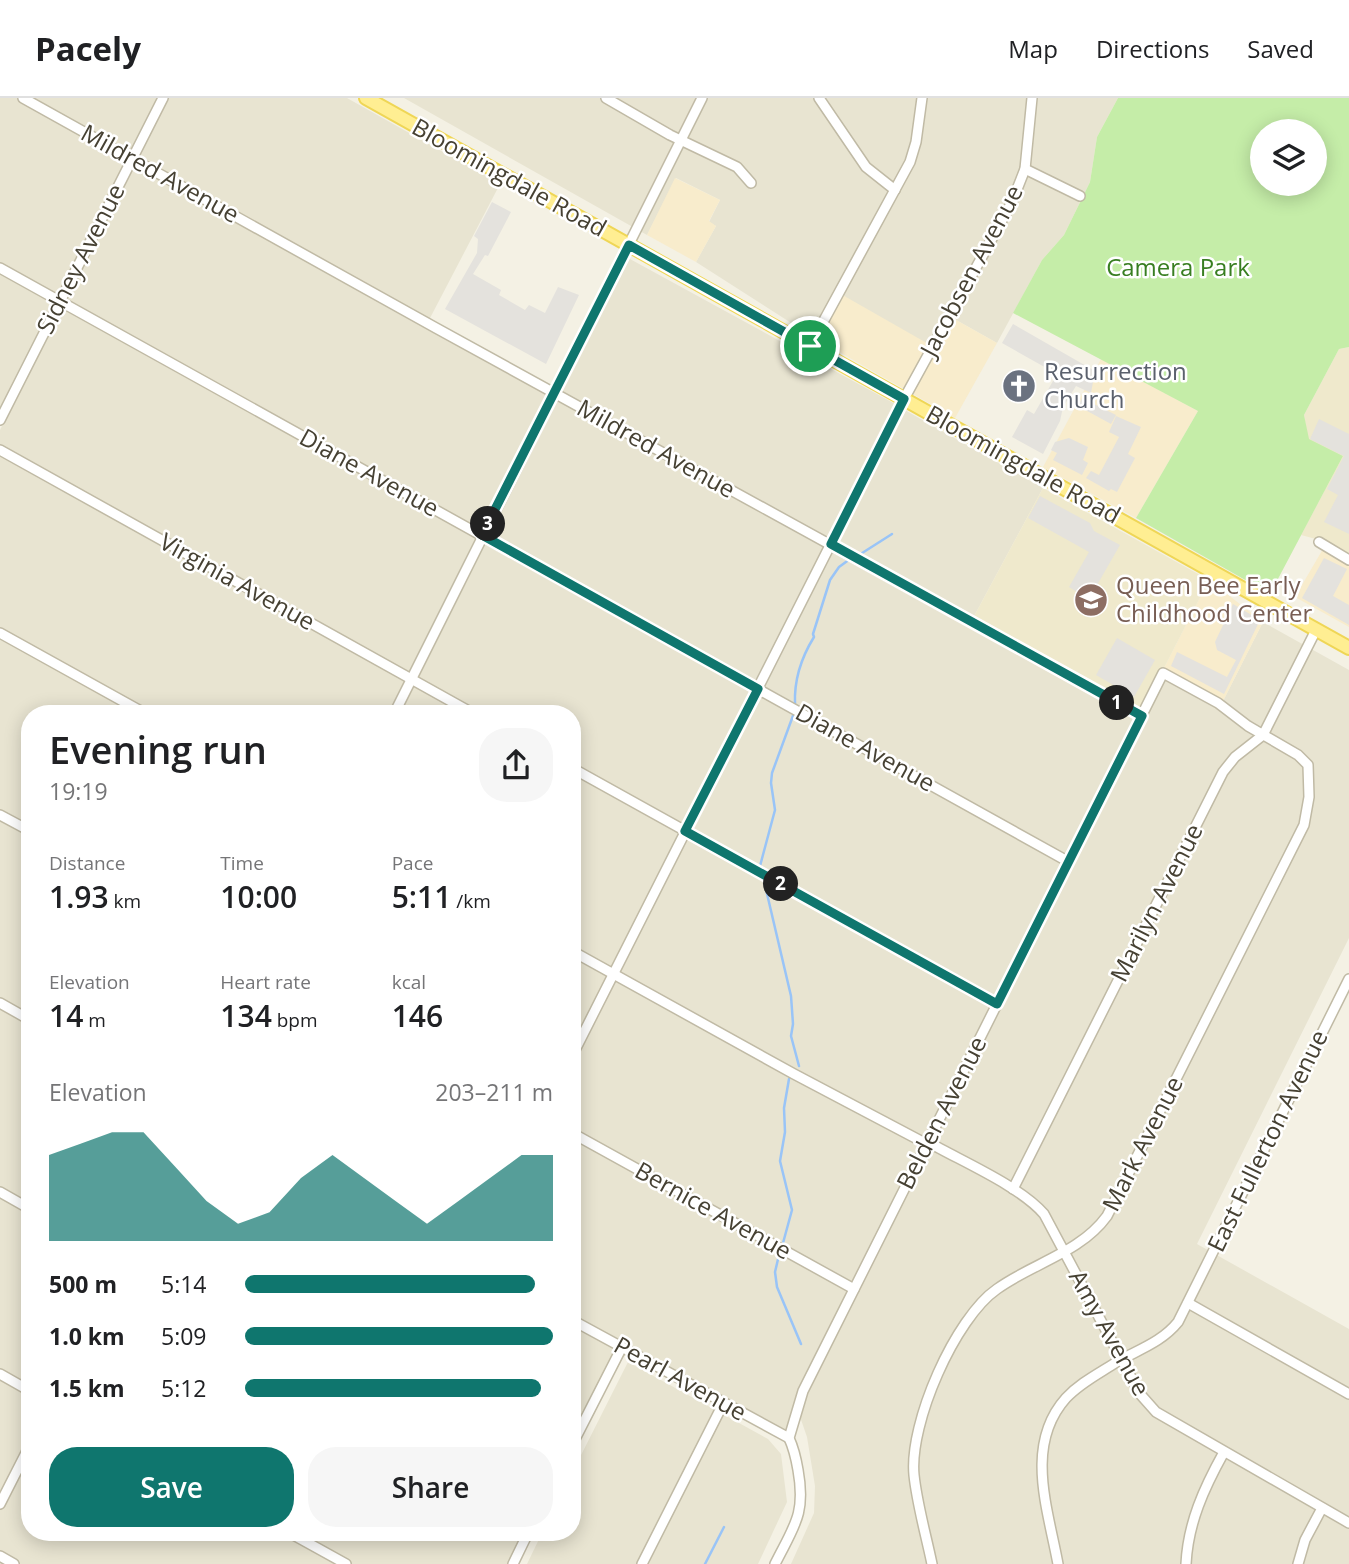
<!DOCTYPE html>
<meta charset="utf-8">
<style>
:root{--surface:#fff;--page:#f6f6f6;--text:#202124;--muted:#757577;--line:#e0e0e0;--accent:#0f766e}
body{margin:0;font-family:"Open Sans",sans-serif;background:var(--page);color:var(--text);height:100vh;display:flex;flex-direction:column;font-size:26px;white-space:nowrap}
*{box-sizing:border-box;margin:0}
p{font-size:23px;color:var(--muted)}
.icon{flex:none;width:38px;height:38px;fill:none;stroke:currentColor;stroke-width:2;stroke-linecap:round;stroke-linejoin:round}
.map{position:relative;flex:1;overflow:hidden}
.details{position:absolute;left:21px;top:607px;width:560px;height:836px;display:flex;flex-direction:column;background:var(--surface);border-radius:28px;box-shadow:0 4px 18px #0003}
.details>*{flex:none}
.controls{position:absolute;left:1250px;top:21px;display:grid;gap:14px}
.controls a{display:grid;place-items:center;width:77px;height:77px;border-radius:50%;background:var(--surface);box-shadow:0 4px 18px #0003;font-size:35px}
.pin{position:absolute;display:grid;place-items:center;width:60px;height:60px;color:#fff;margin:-30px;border:4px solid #fff;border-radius:50%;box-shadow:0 2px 7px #0007}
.km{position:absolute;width:35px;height:35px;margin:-18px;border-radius:50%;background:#222;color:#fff;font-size:19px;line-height:35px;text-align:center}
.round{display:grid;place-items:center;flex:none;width:74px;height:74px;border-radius:28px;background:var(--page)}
.headline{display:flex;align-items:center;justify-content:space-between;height:119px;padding:0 28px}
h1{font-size:38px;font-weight:600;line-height:52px}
.stats{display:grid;grid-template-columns:repeat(3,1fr);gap:10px;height:119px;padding:7px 28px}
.stats div{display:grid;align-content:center}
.stats b{font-size:30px;font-weight:600}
.stats small{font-size:19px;font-weight:400}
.stats p{font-size:19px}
.chart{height:196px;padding:14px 28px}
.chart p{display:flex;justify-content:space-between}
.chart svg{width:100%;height:126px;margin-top:7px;fill:var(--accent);opacity:.7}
.primary-button{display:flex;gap:14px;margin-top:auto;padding:14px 28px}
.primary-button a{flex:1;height:80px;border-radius:28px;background:var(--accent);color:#fff;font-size:28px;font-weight:600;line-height:80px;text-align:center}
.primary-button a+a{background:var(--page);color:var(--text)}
ul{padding:0 28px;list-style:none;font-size:23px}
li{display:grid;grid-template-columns:112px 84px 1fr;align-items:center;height:52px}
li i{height:18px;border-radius:9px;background:var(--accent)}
header{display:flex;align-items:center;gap:42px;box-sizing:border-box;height:98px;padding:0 35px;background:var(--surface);border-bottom:2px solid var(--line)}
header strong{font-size:33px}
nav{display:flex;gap:38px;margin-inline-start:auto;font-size:24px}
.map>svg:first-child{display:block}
.residential{fill:#e8e4d1}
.commercial{fill:#f8eccc}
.education{fill:#efe9cc}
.green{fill:#c5eda8;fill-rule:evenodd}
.parking{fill:#e4e2dd}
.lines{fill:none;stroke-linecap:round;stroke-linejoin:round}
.stream{stroke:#99c4f7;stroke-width:2.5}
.minor-casing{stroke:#c0baa5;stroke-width:12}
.major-casing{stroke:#efd656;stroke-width:16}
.minor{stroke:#fff;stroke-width:9}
.major{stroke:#ffee92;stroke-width:12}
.route-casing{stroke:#fff;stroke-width:14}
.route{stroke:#0f766e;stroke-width:9}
.labels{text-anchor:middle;stroke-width:5;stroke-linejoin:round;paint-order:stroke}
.street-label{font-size:24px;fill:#464133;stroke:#fff}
.park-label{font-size:24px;fill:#387e21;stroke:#fff}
.worship-label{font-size:24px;fill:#5b616d;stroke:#fff;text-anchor:start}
.education-label{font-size:24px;fill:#785e54;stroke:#fff;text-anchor:start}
</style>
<header>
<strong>Pacely</strong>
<nav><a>Map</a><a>Directions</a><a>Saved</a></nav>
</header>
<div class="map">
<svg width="1349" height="1466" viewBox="0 0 1349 1466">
<rect width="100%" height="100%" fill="#f4f1e4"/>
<g class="residential">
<polygon points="0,0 157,0 0,312"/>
<polygon points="167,0 347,0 500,86 429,222 551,290 619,155 897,307 572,954 572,616 30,616 30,1435 523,1435 507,1466 0,1466 0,332"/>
<polygon points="404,0 1118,0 1097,39 1090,84 1064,137 1042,162 997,245 949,218 932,249 813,239 696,164 716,128 709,124 720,102 676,80 647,137"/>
<polygon points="903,311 1043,390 972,522 1141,615 787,1335 572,1217 572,965"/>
<polygon points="1263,524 1349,572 1349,840 1197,1146 1349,1231 1349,1466 791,1466 814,1415 815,1388 807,1339 798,1313 816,1272 1167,574 1222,605"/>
<polygon points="572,1224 618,1249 572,1339"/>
<polygon points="628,1264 768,1341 781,1356 787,1404 758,1466 527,1466 542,1435 572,1435 572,1375"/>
</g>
<g class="commercial">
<polygon points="675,80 720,102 709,123 716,128 696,164 647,137"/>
<polygon points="839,195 932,248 949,218 997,245 955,320 813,239"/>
<polygon points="1101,261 1198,313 1136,420 1043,369"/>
<polygon points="1327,444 1349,456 1349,529 1295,499"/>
<polygon points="1209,482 1263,524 1222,605 1163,572"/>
</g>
<g class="education">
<polygon points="1349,249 1349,456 1327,444 1301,437 1343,358 1308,341 1304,317 1339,251"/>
<polygon points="1043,390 1209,482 1141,615 972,522"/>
</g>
<path class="green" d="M1118,0H1349V249L1339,251L1304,317L1309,341L1343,358L1270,496L1136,420L1198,313L1013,215L1042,162L1064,137L1090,84L1097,39ZM1262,33H1314V86H1262Z"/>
<g class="parking">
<polygon points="492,104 511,114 488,158 485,157 473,176 501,192 499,197 525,212 529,207 545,215 558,189 579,197 546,266 445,211 477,155 478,141 474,138"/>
<polygon points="1013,226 1095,273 1091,295 1076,288 1063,309 1060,323 1043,356 1012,339 1027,312 1034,316 1057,276 1002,245"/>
<polygon points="1082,300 1116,317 1111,326 1078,308"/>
<polygon points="1116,318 1141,329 1128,356 1135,360 1117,394 1111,391 1109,393 1086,380 1091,373 1099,377 1119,339 1109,334"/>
<polygon points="1319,321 1349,336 1349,436 1324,424 1338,397 1327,391 1344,358 1310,341"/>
<polygon points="1069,340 1088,349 1083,362 1088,365 1082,377 1053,362 1057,355 1051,352 1055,344"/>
<polygon points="1040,398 1090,425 1094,433 1120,447 1089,501 1069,489 1089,454 1028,420"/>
<polygon points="1324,460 1347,471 1333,498 1349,507 1349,527 1302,500"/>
<polygon points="1233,506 1260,522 1224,596 1171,568 1177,554 1227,579 1236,562 1217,552 1215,544"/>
<polygon points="1117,540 1155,562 1134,599 1096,577"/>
</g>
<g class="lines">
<g class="stream">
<polyline points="859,457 892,436"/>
<path d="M795,606C794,582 801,560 814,539L813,536L830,482L839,469L850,461"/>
<polyline points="760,768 775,712 771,685 772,675 794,615"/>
<polyline points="764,783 791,898 793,926 791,938 799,968"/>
<polyline points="783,1145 792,1112 780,1063 785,1034 784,1010 789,981"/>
<polyline points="779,1157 775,1174 777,1189 801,1246"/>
<polyline points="705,1466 724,1429"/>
</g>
<g class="minor-casing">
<g id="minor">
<polyline points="23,0 436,230 1142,618"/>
<polyline points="606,0 670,37 737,69 751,85"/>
<polyline points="819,0 866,69 895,92"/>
<polyline points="1025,71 1080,98"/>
<polyline points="0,170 1069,764"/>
<polyline points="810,248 910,64 916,44 922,0"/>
<polyline points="0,322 163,0"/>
<polyline points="0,352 474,616"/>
<polyline points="1319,444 1349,462"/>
<polyline points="0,535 146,616"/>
<polyline points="394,616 702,0"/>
<polyline points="572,670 997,906"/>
<polyline points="0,717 30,733"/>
<polyline points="572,853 794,976 921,1043 926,1048"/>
<polyline points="0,905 30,922"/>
<polyline points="572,958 904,301 1012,104 1025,71 1032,0"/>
<polyline points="572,1035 854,1191"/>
<path d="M928,1044C961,1063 1020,1088 1044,1116L1140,1296L1156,1314L1349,1425"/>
<polyline points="1013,1091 1223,674 1235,659 1263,637 1316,532"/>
<polyline points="0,1094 30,1111"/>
<polyline points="1188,1205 1349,1296"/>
<polyline points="572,1222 789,1340"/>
<polyline points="0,1276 30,1293"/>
<polyline points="572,1347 622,1249"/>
<polyline points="0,1406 30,1347"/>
<polyline points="290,1435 346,1466"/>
<polyline points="0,1458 14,1466"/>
<polyline points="513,1466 528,1435"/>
<polyline points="642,1466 723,1306"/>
<path d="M775,1466C794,1428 806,1416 798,1372C796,1360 794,1351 789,1340L803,1293L1163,575L1218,605L1248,628L1298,657L1308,667L1309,699L1304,727L1107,1118C1080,1155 1033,1165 997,1191C955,1220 909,1325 914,1377C917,1406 926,1437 932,1466"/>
<path d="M1058,1466C1048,1411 1024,1347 1066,1300C1080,1285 1098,1276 1115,1265C1137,1252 1161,1245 1178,1224L1349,881"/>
<path d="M1186,1466C1188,1425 1204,1390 1224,1354"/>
<polyline points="1298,1466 1305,1442 1322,1410"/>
</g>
</g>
<g class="major-casing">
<polyline id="major" points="366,0 1349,550"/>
</g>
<use href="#minor" class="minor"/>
<use href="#major" class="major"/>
</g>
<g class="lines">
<g class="route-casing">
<polygon id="route" points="629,147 904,301 831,446 1142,618 997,906 685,733 758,591 482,437"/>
</g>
<use href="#route" class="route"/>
</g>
<defs>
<g id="church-disc" transform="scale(1.75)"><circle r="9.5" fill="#6b7280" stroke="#fff"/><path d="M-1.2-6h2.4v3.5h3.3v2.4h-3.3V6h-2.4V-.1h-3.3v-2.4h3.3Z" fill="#fff"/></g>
<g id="school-disc" transform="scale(1.75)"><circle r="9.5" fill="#8d6e63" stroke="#fff"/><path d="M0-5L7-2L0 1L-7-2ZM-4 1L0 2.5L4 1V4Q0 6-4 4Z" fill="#fff"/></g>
</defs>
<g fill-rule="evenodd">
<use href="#church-disc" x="1019" y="288"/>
<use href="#school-disc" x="1091" y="502"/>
</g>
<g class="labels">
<g class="street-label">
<text transform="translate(160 76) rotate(29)" y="8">Mildred Avenue</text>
<text transform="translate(509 80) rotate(29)" y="8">Bloomingdale Road</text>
<text transform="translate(81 161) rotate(-63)" y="8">Sidney Avenue</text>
<text transform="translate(972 173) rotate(-62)" y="8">Jacobsen Avenue</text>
<text transform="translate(656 351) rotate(29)" y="8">Mildred Avenue</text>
<text transform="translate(1023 367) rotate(29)" y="8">Bloomingdale Road</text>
<text transform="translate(369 375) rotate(29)" y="8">Diane Avenue</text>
<text transform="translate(237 484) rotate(29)" y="8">Virginia Avenue</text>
<text transform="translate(865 650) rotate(29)" y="8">Diane Avenue</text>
<text transform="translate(1157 805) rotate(-63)" y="8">Marilyn Avenue</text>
<text transform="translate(942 1015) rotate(-63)" y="8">Belden Avenue</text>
<text transform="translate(1268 1043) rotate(-64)" y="8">East Fullerton Avenue</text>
<text transform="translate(1143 1046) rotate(-63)" y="8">Mark Avenue</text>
<text transform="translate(713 1113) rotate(29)" y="8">Bernice Avenue</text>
<text transform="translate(1109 1235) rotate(61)" y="8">Amy Avenue</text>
<text transform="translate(680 1281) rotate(29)" y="8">Pearl Avenue</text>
</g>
<g class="park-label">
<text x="1178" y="178">Camera Park</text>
</g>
<g class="worship-label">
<text x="1044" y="282">Resurrection<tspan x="1044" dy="28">Church</tspan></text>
</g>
<g class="education-label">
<text x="1116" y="496">Queen Bee Early<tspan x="1116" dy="28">Childhood Center</tspan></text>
</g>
</g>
</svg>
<div class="controls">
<a><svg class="icon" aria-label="layers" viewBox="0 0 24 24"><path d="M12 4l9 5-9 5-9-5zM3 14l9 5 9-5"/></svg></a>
</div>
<div class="pin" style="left:810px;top:248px;background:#1e9e55"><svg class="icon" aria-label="arrive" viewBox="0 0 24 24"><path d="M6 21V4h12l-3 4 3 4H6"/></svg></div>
<b class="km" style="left:1117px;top:605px">1</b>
<b class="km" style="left:781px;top:786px">2</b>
<b class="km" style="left:488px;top:426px">3</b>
<section class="details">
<div class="headline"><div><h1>Evening run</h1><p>19:19</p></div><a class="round"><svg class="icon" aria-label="share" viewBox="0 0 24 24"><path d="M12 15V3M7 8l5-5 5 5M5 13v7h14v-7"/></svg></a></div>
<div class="stats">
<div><p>Distance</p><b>1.93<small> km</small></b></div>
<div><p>Time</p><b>10:00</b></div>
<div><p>Pace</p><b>5:11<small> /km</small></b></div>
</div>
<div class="stats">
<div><p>Elevation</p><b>14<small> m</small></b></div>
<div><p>Heart rate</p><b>134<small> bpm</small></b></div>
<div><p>kcal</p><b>146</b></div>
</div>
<div class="chart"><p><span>Elevation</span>203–211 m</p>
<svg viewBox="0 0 160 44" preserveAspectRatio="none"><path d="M0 44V14L10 10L20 6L30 6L40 18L50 30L60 38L70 34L80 22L90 14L100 22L110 30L120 38L130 30L140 22L150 14L160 14V44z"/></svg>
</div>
<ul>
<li><b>500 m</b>5:14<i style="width:94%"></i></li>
<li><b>1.0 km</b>5:09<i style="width:100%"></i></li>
<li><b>1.5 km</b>5:12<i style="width:96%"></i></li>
</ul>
<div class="primary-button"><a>Save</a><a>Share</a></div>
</section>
</div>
